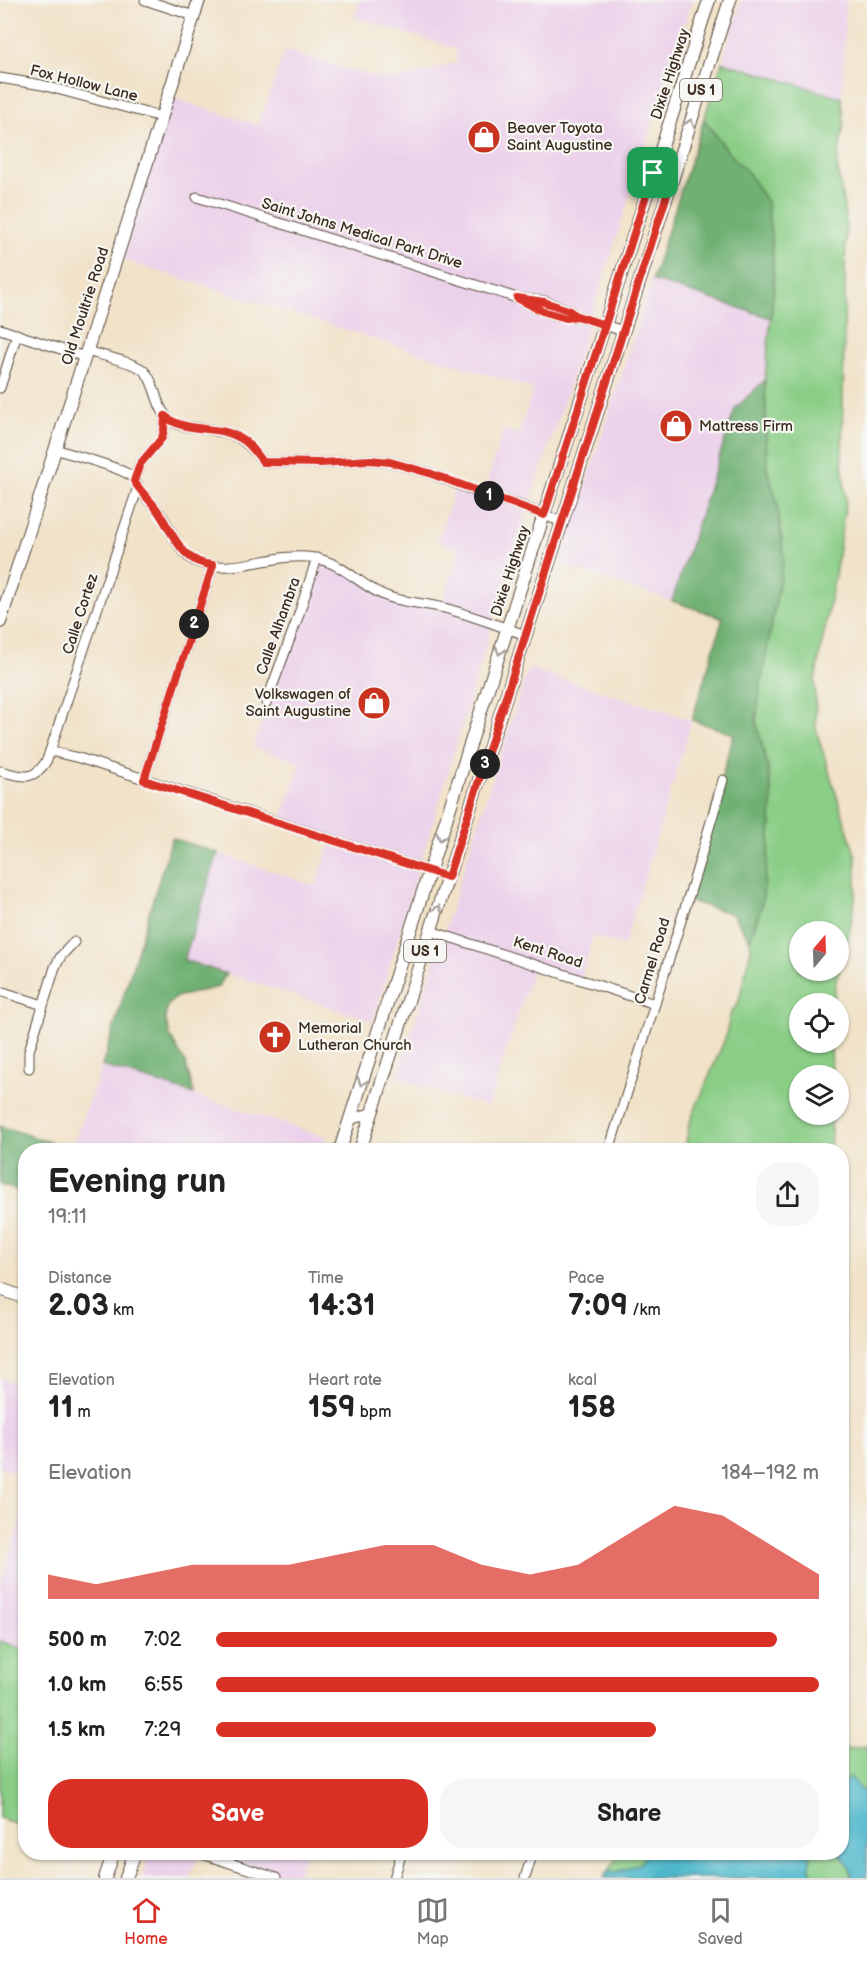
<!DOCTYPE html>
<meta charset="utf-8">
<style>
:root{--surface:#fff;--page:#f6f6f6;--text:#222;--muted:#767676;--line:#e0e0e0;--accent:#d93025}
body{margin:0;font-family:"Balsamiq Sans",sans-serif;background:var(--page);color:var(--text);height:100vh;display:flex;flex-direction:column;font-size:22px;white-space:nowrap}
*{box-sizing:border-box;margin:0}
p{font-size:20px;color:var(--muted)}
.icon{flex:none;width:33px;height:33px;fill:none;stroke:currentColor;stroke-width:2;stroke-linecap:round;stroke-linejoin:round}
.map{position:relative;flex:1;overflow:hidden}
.drawer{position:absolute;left:18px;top:1143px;width:831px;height:717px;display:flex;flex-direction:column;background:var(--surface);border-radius:24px;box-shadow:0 2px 4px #0004}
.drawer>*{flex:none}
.needle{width:39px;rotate:19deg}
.fabs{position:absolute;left:789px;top:921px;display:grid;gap:12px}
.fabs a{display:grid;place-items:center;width:60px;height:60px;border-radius:50%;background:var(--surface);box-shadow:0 2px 4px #0004;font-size:30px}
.pin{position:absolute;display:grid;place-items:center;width:51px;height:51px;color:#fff;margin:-26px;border-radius:12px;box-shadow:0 3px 9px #0006}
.km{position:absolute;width:30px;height:30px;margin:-15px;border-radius:50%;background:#222;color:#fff;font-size:16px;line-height:30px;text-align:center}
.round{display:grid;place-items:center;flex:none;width:63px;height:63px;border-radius:24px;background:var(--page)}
.summary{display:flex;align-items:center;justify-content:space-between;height:102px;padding:0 30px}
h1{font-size:33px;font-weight:700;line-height:45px}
.metrics{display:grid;grid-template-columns:repeat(3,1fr);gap:9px;height:102px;padding:6px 30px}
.metrics div{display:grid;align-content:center}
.metrics b{font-size:30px;font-weight:700}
.metrics small{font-size:16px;font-weight:400}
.metrics p{font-size:16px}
.chart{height:168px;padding:12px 30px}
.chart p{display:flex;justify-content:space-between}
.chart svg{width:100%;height:108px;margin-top:6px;fill:var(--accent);opacity:.7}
.cta{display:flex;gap:12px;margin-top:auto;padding:12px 30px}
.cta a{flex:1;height:69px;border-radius:24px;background:var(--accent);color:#fff;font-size:24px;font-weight:700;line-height:69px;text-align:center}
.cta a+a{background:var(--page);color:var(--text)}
ul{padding:0 30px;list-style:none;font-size:20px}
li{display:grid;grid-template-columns:96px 72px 1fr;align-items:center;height:45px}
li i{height:15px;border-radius:8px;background:var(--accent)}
.dock{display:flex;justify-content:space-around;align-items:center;height:84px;border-top:2px solid var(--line);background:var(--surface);font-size:16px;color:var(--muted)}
.dock a{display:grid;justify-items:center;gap:3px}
.dock .active{color:var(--accent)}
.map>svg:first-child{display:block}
.built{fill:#ecd1ea}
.green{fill:#8ace86;stroke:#627c52;stroke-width:1.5;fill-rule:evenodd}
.forest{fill:#6fb173;stroke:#556e48;stroke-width:1.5}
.water{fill:#4db8cb;stroke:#447174;stroke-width:1.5}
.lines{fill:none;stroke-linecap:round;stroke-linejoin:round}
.minor-casing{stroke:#564638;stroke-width:11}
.major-casing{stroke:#564638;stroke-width:14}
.minor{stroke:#fff;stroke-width:9}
.major{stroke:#fff;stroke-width:12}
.oneway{stroke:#a79f9a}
.route-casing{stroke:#fff;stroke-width:12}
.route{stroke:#d93025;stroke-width:8}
.labels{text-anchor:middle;stroke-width:4.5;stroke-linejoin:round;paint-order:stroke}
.shield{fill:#f6f6f2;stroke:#73675e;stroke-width:1.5}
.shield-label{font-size:14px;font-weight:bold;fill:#3b2a1e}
.street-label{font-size:15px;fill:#3b2a1e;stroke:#f6f6f2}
.poi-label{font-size:15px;fill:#3b2a1e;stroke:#f6f6f2;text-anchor:start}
</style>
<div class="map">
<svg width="867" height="1878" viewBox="0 0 867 1878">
<rect width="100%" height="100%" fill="#f6f6f2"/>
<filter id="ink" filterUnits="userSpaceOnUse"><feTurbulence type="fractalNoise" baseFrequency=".0167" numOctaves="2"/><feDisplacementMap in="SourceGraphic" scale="12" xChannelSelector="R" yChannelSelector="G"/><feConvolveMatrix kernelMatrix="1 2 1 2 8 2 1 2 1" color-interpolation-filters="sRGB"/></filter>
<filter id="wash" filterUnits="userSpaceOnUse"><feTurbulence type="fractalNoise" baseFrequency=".008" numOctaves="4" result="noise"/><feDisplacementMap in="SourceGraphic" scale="24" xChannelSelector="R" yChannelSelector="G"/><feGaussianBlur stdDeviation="1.35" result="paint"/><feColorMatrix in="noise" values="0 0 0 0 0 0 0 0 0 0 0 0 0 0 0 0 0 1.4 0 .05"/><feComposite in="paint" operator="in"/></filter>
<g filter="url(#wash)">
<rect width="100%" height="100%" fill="#f1e2c8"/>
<g class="built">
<polygon points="360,0 692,0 561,411 530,500 373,1021 184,960 218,853 316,886 332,840 281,821 301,762 253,747 316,561 353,574 389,599 441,608 460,549 437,542 457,483 484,491 503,430 519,434 533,389 120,259 172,98 258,125 285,51 379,78 400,79 458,62 454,48 354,17"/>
<polygon points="742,0 846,0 842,98 722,62"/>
<polygon points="652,280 771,318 765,380 735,409 672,601 560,564"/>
<polygon points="528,668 692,720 624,946 593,936 581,980 534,965 488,1107 397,1078"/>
<polygon points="102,1066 326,1137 321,1150 71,1150"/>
<polygon points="0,1378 25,1386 25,1476 0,1467"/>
<polygon points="25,1505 25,1650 0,1641 0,1585"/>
<polygon points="150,1853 198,1853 190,1878 142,1878"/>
<polygon points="200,1853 305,1853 297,1878 279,1878"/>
</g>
<g class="green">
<path d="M722,62L842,98L844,123L837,164L846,221L842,461L846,500L835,575L815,680L816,730L856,857V893L849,934L835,985L834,1003L800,1004V1042L831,1043L832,1075L800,1076V1114L832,1115L830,1150H687L686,1142L689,1124L725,1039L731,1012L738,1004L751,949L750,940L762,904L770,839L772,796L767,764L756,722L777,502L767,469L765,380L774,285L749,174L728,152L704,119ZM800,932H838V970H800Z"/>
<polygon points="0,1641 25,1650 25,1827 0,1818"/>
<polygon points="867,1746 867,1803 864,1794 851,1777 842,1784 842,1750"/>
<path d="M838,1852L849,1866L851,1875L849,1878H814C808,1870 810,1862 811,1853Z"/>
<path d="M621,1853H646C642,1869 622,1873 607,1872Z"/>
</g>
<g class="forest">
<polygon points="704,119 728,152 749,174 767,202 772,243 774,285 771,318 652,280"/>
<polygon points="765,380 767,469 777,502 784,557 761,683 756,722 767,764 772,796 770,839 762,904 750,940 732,914 687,900 734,734 692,720 723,618 672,601 735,409"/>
<polygon points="172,838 218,853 184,960 226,974 218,987 176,997 168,1005 165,1017 170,1036 186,1064 194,1094 102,1066"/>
<polygon points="0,1126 71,1149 71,1150 26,1150 25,1193 0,1185"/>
</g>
<g class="water">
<polygon points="851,1777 864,1794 867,1803 867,1878 849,1878 851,1875 849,1866 839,1853 842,1852 842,1784"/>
<path d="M646,1852L811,1853C810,1862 808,1870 814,1878H604L607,1872C617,1872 620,1872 628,1868C638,1864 643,1865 646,1852Z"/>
</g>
</g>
<g filter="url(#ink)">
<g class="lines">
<g class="minor-casing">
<g id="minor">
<polyline points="145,0 194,16"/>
<polyline points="0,78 42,85 161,117"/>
<polyline points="197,197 517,298 544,301 568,310 577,316 623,331"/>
<path d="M525,302C541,311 558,319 577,316"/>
<polyline points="0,329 85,357"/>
<path d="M86,351C100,355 129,361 140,368C157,377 154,412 173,422C181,427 191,427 200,428C233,433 242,434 263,462L321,463L370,460L390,462L429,473L483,494L518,505L562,522"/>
<polyline points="0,388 17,334"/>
<path d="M55,449C69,454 124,468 132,477C136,481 138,487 141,492C148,500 156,507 162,516C172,532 179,554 197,562C232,576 277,551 314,558C344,563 360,586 386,596C404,603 425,603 444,608C471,615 499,626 526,635"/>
<polyline points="134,481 140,464 162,438 164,430 165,416"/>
<polyline points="266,703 297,620 317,558"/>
<polyline points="50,751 79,758 448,877"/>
<path d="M0,771C22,776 33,783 47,760L138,487"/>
<polyline points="144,780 213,565"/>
<polyline points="431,931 655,1004"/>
<polyline points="0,991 43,1005"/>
<polyline points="29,1068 29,1051 55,967 61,956 74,942"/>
<polyline points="350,1120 373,1112"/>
<polyline points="609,1150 696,873 723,780"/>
<polyline points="196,1852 276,1878"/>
<polyline points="394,1878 402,1852"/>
<polyline points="525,1878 533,1852"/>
</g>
</g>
<g class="major-casing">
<g id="major">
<polyline points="0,622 199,0"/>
<polyline points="340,1150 709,0"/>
<polyline points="360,1150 730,0"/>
<polyline points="0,1289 26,1298"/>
<polyline points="105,1878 114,1852"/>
<polyline points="126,1878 135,1852"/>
</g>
</g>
<use href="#minor" class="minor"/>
<use href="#major" class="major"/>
</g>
<defs><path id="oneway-chevron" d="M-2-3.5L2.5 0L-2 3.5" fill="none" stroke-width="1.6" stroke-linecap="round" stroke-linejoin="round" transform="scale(1.5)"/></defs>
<g class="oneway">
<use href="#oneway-chevron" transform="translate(690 123) rotate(-72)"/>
<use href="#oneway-chevron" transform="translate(500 651) rotate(108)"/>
<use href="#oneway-chevron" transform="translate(441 837) rotate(108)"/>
<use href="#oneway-chevron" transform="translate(438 909) rotate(-72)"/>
<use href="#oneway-chevron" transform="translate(362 1082) rotate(108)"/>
</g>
</g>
<g class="lines" filter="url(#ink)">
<g class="route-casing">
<path id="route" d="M653,173L605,325L577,316L568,310L544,302L517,298L542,311L566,318L577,316L605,325L544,515L429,473L390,462L370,460L321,463L263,462C256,453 250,443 240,438C217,424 185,434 165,416L164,430L162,438L140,464L134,481C140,491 148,498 155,507C172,529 180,564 213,565L144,780L448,877L672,179L653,173"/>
</g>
<use href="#route" class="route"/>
</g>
<defs>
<g id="shop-disc" transform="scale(1.725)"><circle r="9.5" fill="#c8321e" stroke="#f6f6f2"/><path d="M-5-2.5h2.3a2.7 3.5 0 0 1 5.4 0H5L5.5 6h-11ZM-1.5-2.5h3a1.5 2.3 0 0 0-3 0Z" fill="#fff"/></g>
<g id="church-disc" transform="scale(1.725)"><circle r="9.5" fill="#c8321e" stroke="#f6f6f2"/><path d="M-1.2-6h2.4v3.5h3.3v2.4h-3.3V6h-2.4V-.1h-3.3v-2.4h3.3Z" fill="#fff"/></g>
</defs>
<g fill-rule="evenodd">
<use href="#shop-disc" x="484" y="137"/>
<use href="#shop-disc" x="676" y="426"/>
<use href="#shop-disc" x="374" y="703"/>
<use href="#church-disc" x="275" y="1037"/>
</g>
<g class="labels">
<g class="shield">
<rect x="680" y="79" width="42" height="22" rx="4.5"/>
<rect x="404" y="940" width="42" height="22" rx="4.5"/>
</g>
<g class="shield-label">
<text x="701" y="95">US 1</text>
<text x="425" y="956">US 1</text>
</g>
<g class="street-label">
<text transform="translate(670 74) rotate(-72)" y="5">Dixie Highway</text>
<text transform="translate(84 83) rotate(14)" y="5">Fox Hollow Lane</text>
<text transform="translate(362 233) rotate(17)" y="5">Saint Johns Medical Park Drive</text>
<text transform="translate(85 306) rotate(-72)" y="5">Old Moultrie Road</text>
<text transform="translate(510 571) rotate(-72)" y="5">Dixie Highway</text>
<text transform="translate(80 614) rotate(-72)" y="5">Calle Cortez</text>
<text transform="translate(278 626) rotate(-70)" y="5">Calle Alhambra</text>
<text transform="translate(548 952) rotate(18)" y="5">Kent Road</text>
<text transform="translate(652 961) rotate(-73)" y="5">Carmel Road</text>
</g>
<g class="poi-label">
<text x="507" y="133">Beaver Toyota<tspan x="507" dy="17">Saint Augustine</tspan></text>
<text x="699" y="431">Mattress Firm</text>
<text x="351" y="699" text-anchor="end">Volkswagen of<tspan x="351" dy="17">Saint Augustine</tspan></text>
<text x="298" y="1033">Memorial<tspan x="298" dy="17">Lutheran Church</tspan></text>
</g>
</g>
</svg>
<div class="fabs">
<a><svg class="needle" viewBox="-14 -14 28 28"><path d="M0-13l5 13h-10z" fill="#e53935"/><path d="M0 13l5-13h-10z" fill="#767676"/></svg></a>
<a><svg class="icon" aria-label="locate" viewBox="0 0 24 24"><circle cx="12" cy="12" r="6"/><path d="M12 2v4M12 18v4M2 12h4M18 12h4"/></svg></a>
<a><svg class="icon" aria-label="layers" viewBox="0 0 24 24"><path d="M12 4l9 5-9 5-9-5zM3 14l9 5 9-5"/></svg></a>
</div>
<div class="pin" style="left:653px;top:173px;background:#1e9e55"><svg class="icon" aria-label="arrive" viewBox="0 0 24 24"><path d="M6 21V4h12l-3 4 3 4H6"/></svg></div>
<b class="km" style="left:489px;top:496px">1</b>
<b class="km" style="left:194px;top:624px">2</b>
<b class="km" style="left:485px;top:764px">3</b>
<section class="drawer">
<div class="summary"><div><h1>Evening run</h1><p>19:11</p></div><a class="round"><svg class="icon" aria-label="share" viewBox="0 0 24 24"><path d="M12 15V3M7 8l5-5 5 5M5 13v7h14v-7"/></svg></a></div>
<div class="metrics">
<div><p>Distance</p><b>2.03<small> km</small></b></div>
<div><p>Time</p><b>14:31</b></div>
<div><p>Pace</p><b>7:09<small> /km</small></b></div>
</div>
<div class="metrics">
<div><p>Elevation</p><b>11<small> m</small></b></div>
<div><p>Heart rate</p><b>159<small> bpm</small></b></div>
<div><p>kcal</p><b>158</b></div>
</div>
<div class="chart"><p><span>Elevation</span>184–192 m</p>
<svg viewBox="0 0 160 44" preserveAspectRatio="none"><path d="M0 44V34L10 38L20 34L30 30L40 30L50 30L60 26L70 22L80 22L90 30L100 34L110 30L120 18L130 6L140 10L150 22L160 34V44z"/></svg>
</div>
<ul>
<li><b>500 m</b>7:02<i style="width:93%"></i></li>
<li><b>1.0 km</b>6:55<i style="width:100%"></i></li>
<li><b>1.5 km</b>7:29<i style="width:73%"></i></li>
</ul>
<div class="cta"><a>Save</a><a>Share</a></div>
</section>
</div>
<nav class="dock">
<a class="active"><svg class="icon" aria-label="home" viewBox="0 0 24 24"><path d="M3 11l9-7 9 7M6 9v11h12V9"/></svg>Home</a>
<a><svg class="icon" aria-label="map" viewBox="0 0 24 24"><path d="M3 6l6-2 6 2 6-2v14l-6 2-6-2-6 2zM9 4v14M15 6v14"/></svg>Map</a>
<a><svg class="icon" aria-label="saved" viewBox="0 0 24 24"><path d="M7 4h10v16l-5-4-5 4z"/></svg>Saved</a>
</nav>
